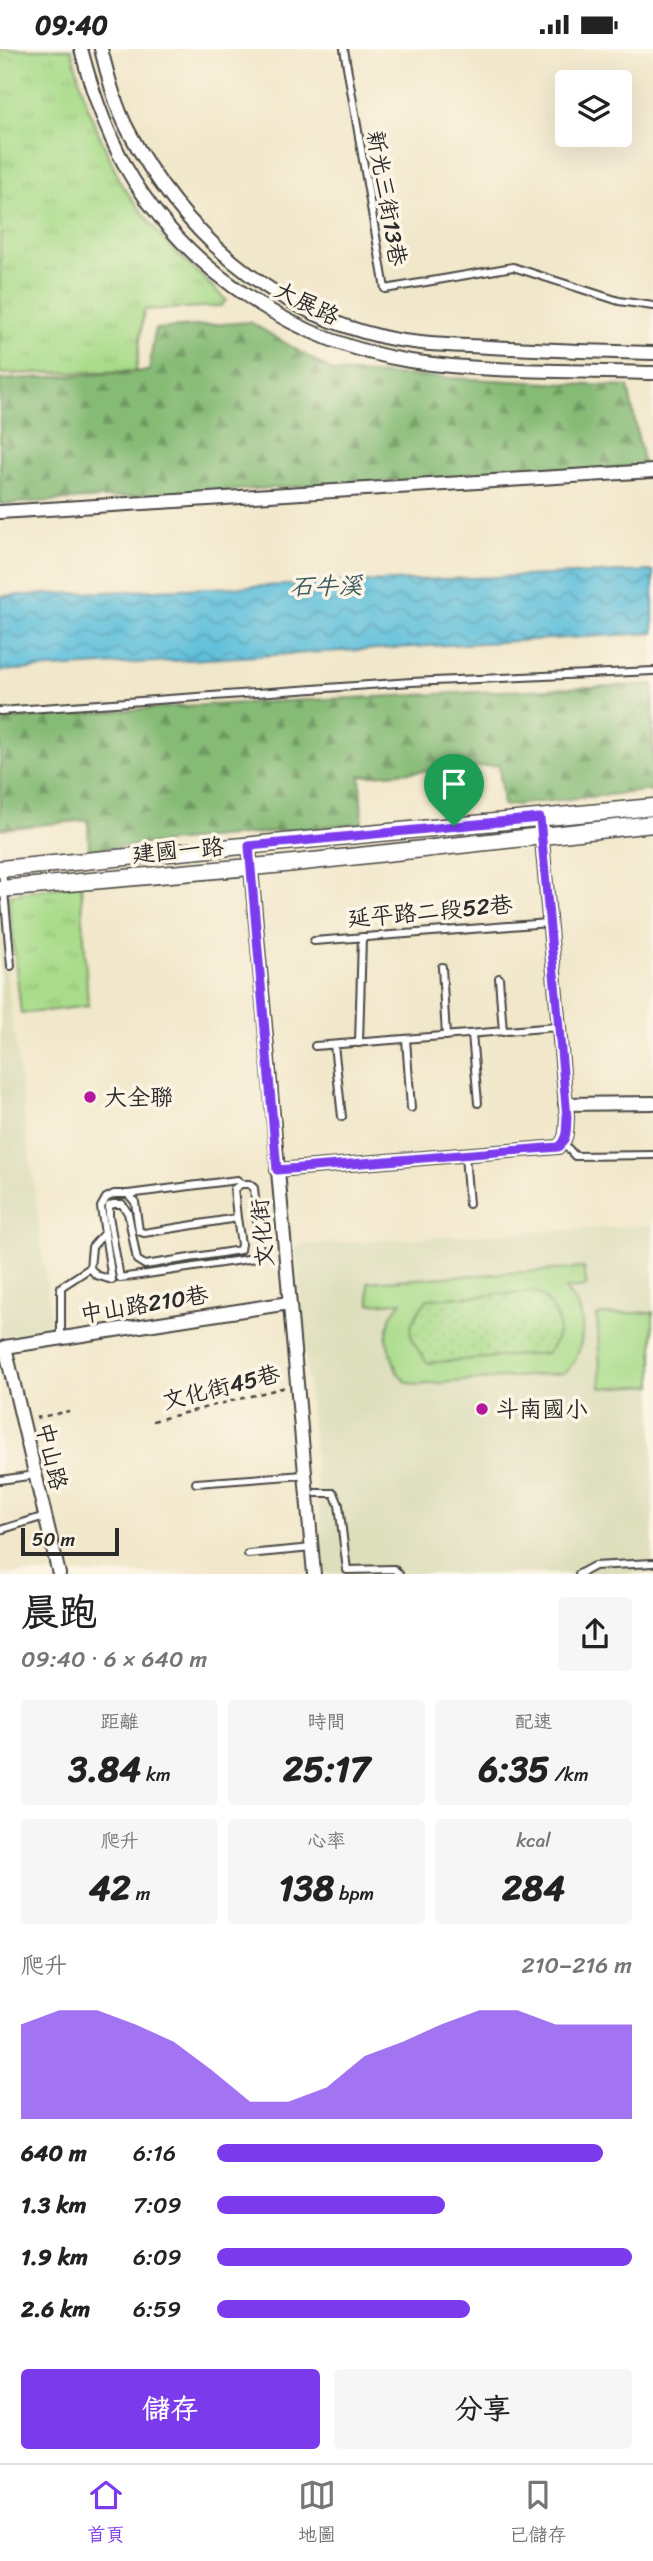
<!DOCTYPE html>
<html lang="zh-TW">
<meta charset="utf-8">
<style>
:root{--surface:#fff;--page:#f6f6f6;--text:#222;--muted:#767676;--line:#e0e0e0;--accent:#7c3aed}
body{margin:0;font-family:Sriracha,"LXGW WenKai TC",sans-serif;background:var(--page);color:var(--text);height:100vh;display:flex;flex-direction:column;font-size:26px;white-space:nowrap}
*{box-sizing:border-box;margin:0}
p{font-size:23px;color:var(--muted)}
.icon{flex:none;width:38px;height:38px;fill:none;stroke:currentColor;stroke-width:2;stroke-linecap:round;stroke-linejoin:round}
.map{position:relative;height:1525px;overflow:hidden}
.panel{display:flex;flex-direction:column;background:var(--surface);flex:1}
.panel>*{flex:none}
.fabs{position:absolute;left:555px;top:21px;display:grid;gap:14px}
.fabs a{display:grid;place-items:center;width:77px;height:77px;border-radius:7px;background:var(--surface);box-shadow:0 7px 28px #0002;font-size:35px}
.scale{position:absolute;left:21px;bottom:18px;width:98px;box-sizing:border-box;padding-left:7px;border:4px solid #2b2b2b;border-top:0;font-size:19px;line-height:24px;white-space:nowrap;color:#2b2b2b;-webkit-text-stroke:5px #fcf5e5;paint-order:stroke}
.pin{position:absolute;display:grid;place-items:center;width:60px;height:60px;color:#fff;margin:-72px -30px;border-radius:50% 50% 50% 0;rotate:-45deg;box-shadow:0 0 7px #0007}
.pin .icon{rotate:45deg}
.round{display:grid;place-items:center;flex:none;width:74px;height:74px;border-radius:7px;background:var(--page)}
.overview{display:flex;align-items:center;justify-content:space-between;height:119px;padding:0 21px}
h1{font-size:38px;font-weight:700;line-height:52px}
.metrics{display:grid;grid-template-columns:repeat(3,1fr);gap:10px;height:119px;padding:7px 21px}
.metrics div{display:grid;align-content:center;border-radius:7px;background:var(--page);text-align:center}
.metrics b{font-size:35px;font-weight:700}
.metrics small{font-size:19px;font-weight:400}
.metrics p{font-size:19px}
.chart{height:196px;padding:14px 21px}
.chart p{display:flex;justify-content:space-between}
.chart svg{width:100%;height:126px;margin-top:7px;fill:var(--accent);opacity:.7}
.button{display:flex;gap:14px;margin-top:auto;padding:14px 21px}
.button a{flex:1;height:80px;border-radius:7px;background:var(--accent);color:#fff;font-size:28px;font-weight:700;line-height:80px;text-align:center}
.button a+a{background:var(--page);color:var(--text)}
ul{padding:0 21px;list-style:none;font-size:23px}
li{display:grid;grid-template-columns:112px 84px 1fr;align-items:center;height:52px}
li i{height:18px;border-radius:9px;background:var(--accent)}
.status{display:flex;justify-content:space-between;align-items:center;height:49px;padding:0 35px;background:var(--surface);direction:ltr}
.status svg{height:19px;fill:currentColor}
.menu{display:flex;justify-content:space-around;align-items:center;height:98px;border-top:2px solid var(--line);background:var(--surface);font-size:19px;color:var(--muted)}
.menu a{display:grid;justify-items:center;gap:4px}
.menu .active{color:var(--accent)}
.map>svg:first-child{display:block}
.built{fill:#dddebc}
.grass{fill:url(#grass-dots);stroke:#6a835a;stroke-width:2}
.forest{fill:url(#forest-firs);stroke:#587350;stroke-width:2}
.park{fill:url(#park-tufts);stroke:#6a835a;stroke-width:2}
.garden{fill:#a9db8a;stroke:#6a835a;stroke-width:2;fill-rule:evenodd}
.water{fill:url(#water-waves);stroke:#447684;stroke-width:2}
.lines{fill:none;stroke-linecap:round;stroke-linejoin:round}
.service-casing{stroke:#494743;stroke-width:10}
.minor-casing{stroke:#494743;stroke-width:16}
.tertiary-casing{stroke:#494743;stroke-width:19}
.path{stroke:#494743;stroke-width:2.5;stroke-dasharray:5 5;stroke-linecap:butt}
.service{stroke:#fff;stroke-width:6}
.minor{stroke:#fff;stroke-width:12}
.tertiary{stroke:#fff;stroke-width:16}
.route-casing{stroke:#fff;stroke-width:14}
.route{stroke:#7c3aed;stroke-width:9}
.poi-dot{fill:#b5179e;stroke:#fcf5e5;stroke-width:2.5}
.labels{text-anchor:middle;stroke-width:7;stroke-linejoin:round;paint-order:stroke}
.street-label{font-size:23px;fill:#2b2b2b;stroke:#fcf5e5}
.poi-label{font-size:23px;fill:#2b2b2b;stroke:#fcf5e5;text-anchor:start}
.water-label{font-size:24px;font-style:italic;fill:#3a5860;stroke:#fcf5e5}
</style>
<div class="status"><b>09:40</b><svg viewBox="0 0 49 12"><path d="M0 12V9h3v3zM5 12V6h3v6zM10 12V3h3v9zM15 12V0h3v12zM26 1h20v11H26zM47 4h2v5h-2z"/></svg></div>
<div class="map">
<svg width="653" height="1525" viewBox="0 0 653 1525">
<defs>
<pattern id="grass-dots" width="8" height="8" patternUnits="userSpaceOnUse" patternTransform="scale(1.75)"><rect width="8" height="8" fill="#a9db8a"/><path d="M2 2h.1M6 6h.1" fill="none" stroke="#92bc77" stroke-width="1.8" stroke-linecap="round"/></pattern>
<pattern id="forest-firs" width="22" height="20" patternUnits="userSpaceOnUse" patternTransform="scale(1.75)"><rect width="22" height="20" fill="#86bb76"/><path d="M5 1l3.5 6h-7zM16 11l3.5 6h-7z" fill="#6e9861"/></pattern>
<pattern id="park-tufts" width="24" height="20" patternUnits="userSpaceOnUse" patternTransform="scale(1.75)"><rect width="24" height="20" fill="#a9db8a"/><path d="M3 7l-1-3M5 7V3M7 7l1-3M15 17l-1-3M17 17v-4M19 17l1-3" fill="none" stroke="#92bc77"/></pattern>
<pattern id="water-waves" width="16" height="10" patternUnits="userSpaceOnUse" patternTransform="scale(1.75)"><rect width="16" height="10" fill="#5ec0dc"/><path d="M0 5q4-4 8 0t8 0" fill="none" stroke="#4e9cb3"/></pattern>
</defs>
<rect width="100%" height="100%" fill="#fcf5e5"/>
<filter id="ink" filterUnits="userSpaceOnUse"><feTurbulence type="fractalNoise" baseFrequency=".0143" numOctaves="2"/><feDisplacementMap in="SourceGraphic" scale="14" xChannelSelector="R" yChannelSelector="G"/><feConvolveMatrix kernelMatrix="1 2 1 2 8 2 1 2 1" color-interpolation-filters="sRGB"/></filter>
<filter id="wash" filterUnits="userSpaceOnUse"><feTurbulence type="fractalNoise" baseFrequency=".00686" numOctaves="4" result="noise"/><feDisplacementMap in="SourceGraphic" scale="28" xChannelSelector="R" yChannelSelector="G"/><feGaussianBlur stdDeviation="1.57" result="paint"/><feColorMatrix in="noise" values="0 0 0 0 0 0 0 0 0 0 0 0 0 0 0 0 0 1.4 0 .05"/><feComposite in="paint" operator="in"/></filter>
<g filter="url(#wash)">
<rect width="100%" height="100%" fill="#f1e7ca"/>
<g class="built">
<polygon points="0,874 52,1280 0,1287"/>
<polygon points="653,1176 653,1525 325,1525 296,1196"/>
</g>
<path class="grass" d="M536,1243C559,1259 567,1282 547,1304L427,1314C405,1286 405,1277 428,1250Z"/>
<g class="forest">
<polygon points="250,273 334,323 628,338 644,417 0,455 0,331 149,322 155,280"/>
<polygon points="653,635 653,741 503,757 499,716 360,727 362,774 89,801 88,771 0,780 0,671 183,657"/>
</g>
<g class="park">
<polygon points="0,0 71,0 88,60 121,135 162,189 226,251 221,257 144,261 136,322 0,325"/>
<polygon points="81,835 88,957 21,965 8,846"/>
</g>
<g class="garden">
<path d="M584,1219L587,1238L565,1240C568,1245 574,1249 576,1254C588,1274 582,1311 564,1324L417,1336L406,1333L397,1323L386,1290L391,1266L402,1253L370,1255L368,1233ZM536,1243C559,1259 567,1282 547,1304L428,1314C405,1287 405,1276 428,1250Z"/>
<polygon points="653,1263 653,1336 601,1339 597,1266"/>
</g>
<polygon class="water" points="653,522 653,584 0,622 0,547"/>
</g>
<g filter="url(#ink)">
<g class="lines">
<g class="service-casing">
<g id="service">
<polyline points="344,0 385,240 513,218 619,252 653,257"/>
<polyline points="0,662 411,633 653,622"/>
<polyline points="2,821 11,917"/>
<polyline points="314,892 549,874"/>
<polyline points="442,918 446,987"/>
<polyline points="499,929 503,983"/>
<polyline points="472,985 478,1054"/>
<polyline points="406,990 411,1059"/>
<polyline points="359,994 362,888"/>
<polyline points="334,996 342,1068"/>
<polyline points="315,997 557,978"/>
<polyline points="563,1094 575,1107 653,1106"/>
<polyline points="465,1107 469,1155"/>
<polyline points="128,1145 237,1131 241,1135"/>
<polyline points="105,1183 92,1198 90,1219 96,1226 112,1231 101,1158 106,1149 114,1145 128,1145 135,1153 139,1182 144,1184 237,1169 234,1140 241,1135 249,1135 254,1139 260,1204 255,1209 120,1229 109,1167 109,1157 113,1155 122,1155 128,1164 137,1211 145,1216 240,1201 241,1195 237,1169"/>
<polyline points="61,1289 61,1238 90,1219"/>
<polyline points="0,1431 35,1426"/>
<polyline points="196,1434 304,1426"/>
<polyline points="316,1444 334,1444 339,1456 347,1521 394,1520 399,1525"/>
<polyline points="0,1481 45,1467"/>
<polyline points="248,1505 312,1499"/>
<polyline points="579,1525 594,1517 653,1514"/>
</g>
</g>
<g class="minor-casing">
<g id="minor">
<path d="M81,0C93,46 109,92 134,132C194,227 299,294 410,312C488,324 574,321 653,324"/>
<path d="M101,0C108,27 115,56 128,81C181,182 270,262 383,288C418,296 453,296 489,298C543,301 598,303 653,304"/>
<polyline points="0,463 653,422"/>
<polyline points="249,797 314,1525"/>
<polyline points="565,1055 653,1054"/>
<path d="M277,1121L558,1098C568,1090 566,1080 567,1068L540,769"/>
<polyline points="59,1525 5,1298 289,1254"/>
</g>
</g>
<g class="tertiary-casing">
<g id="tertiary">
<polyline points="0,820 653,758"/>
<polyline points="0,840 285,815 653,775"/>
</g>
</g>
<g class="path">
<polyline points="36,1369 69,1362"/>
<polyline points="153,1372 286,1338"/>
</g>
<use href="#service" class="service"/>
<use href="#minor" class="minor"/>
<use href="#tertiary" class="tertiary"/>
</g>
</g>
<g class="lines" filter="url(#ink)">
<g class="route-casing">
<path id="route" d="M540,769L567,1068C566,1080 568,1090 558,1098L277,1121L249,797Z"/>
</g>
<use href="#route" class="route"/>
</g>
<g class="poi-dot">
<circle cx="90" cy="1048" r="7"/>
<circle cx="482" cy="1360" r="7"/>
</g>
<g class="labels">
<g class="street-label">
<text transform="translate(387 149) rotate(80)" y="8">新光三街13巷</text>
<text transform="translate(307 254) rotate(26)" y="8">大展路</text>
<text transform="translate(178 801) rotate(-5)" y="8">建國一路</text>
<text transform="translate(430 862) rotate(-5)" y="8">延平路二段52巷</text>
<text transform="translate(262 1184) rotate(-95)" y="8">文化街</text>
<text transform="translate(144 1255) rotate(-9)" y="8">中山路210巷</text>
<text transform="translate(221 1338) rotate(-14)" y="8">文化街45巷</text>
<text transform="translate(52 1407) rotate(77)" y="8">中山路</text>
</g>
<g class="poi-label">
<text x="104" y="1056">大全聯</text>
<text x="496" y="1368">斗南國小</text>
</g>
<g class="water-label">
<text transform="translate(326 537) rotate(-1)" y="8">石牛溪</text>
</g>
</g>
</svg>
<div class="fabs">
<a><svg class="icon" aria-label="layers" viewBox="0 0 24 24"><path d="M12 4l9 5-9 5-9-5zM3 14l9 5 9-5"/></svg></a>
</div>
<div class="scale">50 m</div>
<div class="pin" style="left:454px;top:777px;background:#1e9e55"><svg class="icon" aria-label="arrive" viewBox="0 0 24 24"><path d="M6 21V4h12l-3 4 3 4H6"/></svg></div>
</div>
<section class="panel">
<div class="overview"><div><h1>晨跑</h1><p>09:40 · 6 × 640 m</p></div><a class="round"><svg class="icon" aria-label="share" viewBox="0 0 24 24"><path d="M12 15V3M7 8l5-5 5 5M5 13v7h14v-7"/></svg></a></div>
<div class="metrics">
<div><p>距離</p><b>3.84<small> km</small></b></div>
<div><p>時間</p><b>25:17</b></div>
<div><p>配速</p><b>6:35<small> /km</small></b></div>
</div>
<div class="metrics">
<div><p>爬升</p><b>42<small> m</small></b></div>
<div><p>心率</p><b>138<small> bpm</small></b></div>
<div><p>kcal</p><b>284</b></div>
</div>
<div class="chart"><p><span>爬升</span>210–216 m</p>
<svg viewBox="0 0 160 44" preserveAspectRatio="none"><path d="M0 44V11L10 6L20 6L30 11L40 17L50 27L60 38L70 38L80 33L90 22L100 17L110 11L120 6L130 6L140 11L150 11L160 11V44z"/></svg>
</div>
<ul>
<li><b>640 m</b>6:16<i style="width:93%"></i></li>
<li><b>1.3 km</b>7:09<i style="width:55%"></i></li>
<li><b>1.9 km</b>6:09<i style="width:100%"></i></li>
<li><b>2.6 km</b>6:59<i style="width:61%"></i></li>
</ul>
<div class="button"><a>儲存</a><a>分享</a></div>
</section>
<nav class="menu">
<a class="active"><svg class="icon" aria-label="home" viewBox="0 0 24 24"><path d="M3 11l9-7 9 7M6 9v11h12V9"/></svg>首頁</a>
<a><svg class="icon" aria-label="map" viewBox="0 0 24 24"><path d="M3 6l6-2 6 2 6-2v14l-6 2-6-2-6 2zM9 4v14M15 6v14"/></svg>地圖</a>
<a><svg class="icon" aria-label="saved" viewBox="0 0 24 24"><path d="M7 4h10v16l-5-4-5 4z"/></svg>已儲存</a>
</nav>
